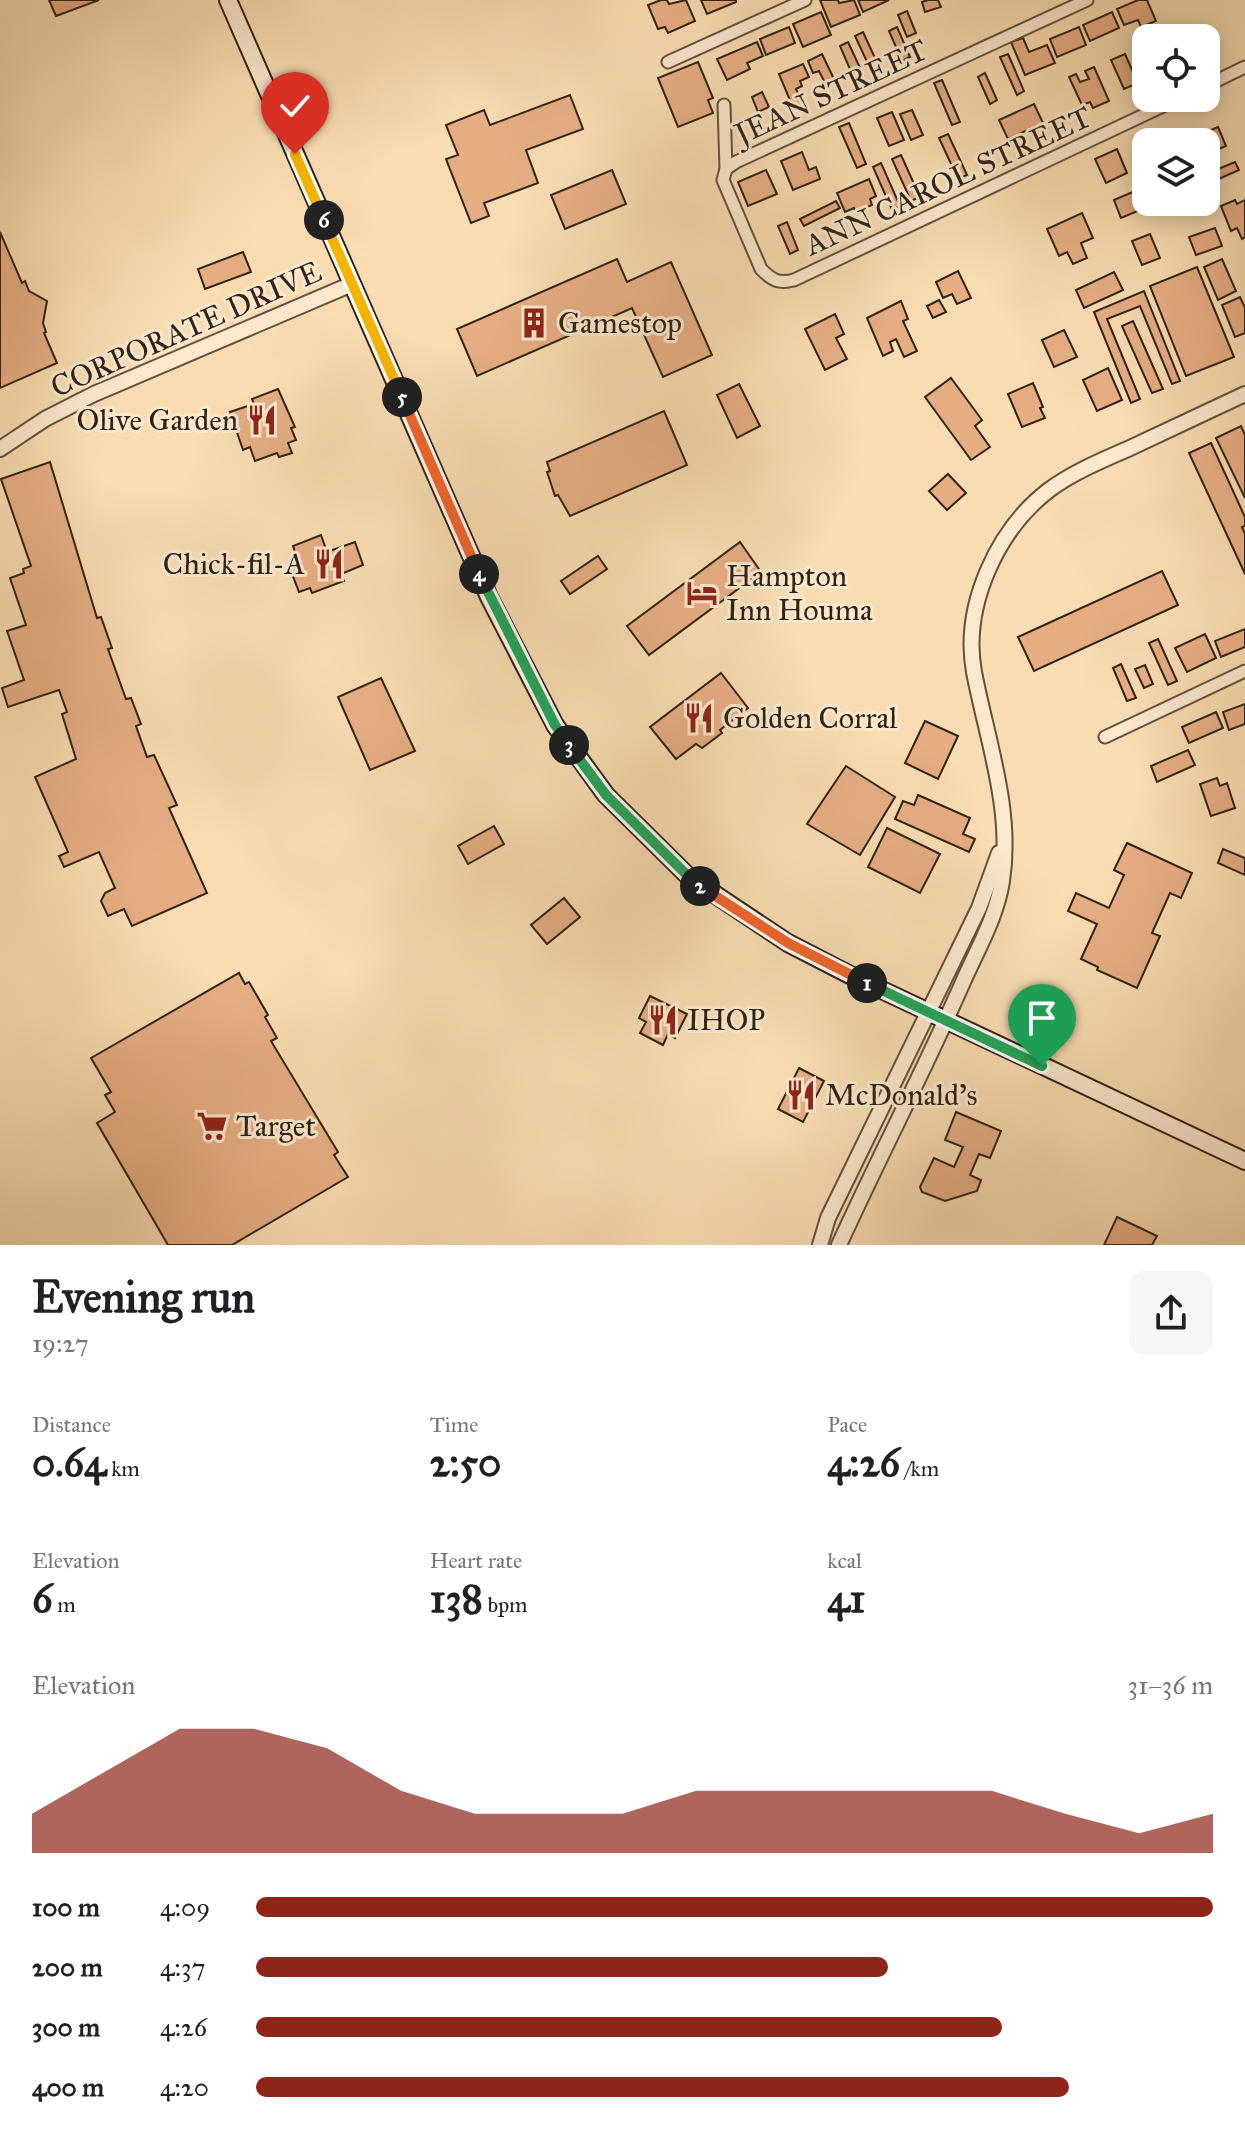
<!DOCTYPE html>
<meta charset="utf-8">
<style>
:root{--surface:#fff;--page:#f6f6f6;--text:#202124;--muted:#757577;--accent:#8f2418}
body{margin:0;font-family:"IM FELL Great Primer",serif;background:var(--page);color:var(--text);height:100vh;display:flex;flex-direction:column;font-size:30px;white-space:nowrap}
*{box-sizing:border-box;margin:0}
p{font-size:26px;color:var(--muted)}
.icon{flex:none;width:44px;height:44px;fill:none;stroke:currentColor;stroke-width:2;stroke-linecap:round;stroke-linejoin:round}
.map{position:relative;height:1245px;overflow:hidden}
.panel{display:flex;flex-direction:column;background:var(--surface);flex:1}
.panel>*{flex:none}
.buttons{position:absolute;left:1132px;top:24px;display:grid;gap:16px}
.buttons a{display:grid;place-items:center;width:88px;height:88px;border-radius:16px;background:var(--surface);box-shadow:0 4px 20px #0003;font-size:40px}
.pin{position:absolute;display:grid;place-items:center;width:68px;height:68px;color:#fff;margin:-82px -34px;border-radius:50% 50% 50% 0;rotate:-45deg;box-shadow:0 0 8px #0007}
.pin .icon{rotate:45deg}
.km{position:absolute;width:40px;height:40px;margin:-20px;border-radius:50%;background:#222;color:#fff;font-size:22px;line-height:40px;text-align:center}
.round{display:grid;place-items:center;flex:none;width:84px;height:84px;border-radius:16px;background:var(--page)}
.headline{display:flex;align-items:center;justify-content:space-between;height:136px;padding:0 32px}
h1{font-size:44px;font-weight:800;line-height:60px}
.metrics{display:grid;grid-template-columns:repeat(3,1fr);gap:12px;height:136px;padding:8px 32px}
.metrics div{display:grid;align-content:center}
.metrics b{font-size:40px;font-weight:800}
.metrics small{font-size:22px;font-weight:400}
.metrics p{font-size:22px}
.chart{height:224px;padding:16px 32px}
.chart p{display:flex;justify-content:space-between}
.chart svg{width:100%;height:144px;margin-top:8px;fill:var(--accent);opacity:.7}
ul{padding:0 32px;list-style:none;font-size:26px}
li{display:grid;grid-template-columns:128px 96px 1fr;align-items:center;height:60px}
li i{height:20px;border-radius:10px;background:var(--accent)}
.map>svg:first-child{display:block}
.building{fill:#e6ad83;stroke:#2f2316;stroke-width:2}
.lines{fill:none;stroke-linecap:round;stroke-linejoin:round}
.minor-casing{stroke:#62513d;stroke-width:15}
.tertiary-casing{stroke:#62513d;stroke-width:18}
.secondary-casing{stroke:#2f2316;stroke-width:20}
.minor{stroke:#fbe8cd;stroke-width:11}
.tertiary{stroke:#fbe8cd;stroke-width:14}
.secondary{stroke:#fbe8cd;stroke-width:16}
.split-1-casing{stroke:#fff;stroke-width:16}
.split-2-casing{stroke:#fff;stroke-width:16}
.split-3-casing{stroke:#fff;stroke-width:16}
.split-4-casing{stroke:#fff;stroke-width:16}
.split-5-casing{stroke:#fff;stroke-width:16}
.split-6-casing{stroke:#fff;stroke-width:16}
.split-7-casing{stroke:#fff;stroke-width:16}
.split-1{stroke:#22a559;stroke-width:10}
.split-2{stroke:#f0652b;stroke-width:10}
.split-3{stroke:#22a559;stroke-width:10}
.split-4{stroke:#22a559;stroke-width:10}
.split-5{stroke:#f0652b;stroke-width:10}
.split-6{stroke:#f5b400;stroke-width:10}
.split-7{stroke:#f5b400;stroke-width:10}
.labels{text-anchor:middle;stroke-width:6;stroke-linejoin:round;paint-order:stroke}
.street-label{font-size:30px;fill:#2f2316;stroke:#fbe8cd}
.poi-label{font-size:30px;fill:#2f2316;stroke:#fbe8cd;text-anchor:start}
</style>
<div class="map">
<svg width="1245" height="1245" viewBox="0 0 1245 1245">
<rect width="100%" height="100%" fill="#f9dcb2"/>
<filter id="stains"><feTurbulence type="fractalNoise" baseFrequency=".0025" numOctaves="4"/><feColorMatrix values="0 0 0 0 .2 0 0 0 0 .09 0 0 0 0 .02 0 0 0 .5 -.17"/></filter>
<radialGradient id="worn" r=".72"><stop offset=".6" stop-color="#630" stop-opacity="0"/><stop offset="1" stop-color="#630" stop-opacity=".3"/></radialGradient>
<g class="building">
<polygon points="49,0 99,0 56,16"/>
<polygon points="661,0 667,0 669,4 686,0 695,21 668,33 665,27 658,29 648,5"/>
<polygon points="701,0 736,0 736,2 707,14"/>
<polygon points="820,0 838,0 839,3 854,0 860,15 831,27"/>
<polygon points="858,0 889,0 863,12"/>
<polygon points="928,0 938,0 941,7 925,12 922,2"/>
<polygon points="1138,0 1147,0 1156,21 1141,27 1138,20 1124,25 1117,9"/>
<polygon points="907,11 916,33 907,37 898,15"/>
<polygon points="821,12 831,35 803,47 793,24"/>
<polygon points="1112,12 1119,28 1090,41 1083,25"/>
<polygon points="789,27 795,43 766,55 760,39"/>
<polygon points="897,27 910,57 902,61 889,31"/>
<polygon points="1079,27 1086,45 1057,57 1050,39"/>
<polygon points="863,32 882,73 874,77 855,36"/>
<polygon points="1023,38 1029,52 1047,45 1055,63 1025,75 1011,42"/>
<polygon points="757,42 763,56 747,63 750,69 727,80 717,59"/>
<polygon points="848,42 861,70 852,74 840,46"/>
<polygon points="822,54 835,81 826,85 819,71 813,73 808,61"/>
<polygon points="1008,54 1024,91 1017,95 1000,57"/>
<polygon points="1125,54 1138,83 1124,89 1111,60"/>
<polygon points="698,62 713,98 708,100 713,113 678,127 658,78"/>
<polygon points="803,64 809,77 800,81 802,86 796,89 804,106 794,110 779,74"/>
<polygon points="1094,67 1109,101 1093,108 1090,102 1082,105 1069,77 1076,74 1080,82 1089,79 1085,71"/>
<polygon points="985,73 997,100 990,104 978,77"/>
<polygon points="942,80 960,122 952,125 934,83"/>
<polygon points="762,92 769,107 758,112 752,97"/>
<polygon points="570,95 583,129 526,150 538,183 484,203 489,216 471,223 446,159 458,155 446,125 484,110 490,125"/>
<polygon points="1034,104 1043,123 1008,139 999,120"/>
<polygon points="912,110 923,135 911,140 900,114"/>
<polygon points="892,112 904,140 889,146 877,118"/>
<polygon points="849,123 866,164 857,168 839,127"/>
<polygon points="1218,127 1226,146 1207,154 1206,142 1202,142 1199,135"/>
<polygon points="1159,130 1165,142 1146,142 1146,147 1142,138"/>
<polygon points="948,134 967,175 958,179 939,138"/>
<polygon points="1117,149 1127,173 1106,183 1095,159"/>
<polygon points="802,152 809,170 816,167 820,179 793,190 781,161"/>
<polygon points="901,155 920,197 911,201 892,159"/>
<polygon points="1235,162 1239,170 1210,183 1206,174"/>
<polygon points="881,163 900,206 892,210 873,167"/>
<polygon points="612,170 626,204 565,229 551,195"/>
<polygon points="766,170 777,194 748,206 738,182"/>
<polygon points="869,179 876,196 870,199 872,205 856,212 854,208 845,212 837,193"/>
<polygon points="1137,190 1145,208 1121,218 1114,200"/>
<polygon points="1235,200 1237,204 1245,200 1245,237 1242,239 1237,228 1231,231 1221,206"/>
<polygon points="836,201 840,208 804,226 800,219"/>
<polygon points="1082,213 1093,238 1081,243 1087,258 1073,264 1067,252 1059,256 1047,229"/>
<polygon points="787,222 798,250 790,254 778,226"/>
<polygon points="1215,228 1222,246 1196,255 1189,237"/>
<polygon points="0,232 22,283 25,281 29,291 47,301 43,323 46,332 44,333 57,363 0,388"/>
<polygon points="1150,234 1160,258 1142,265 1132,241"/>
<polygon points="243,252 251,272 205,289 198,269"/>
<polygon points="617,259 627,282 671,262 712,355 663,377 632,308 477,376 457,329"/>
<polygon points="1222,259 1236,291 1218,300 1204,267"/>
<polygon points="1197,267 1234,357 1186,376 1150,286"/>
<polygon points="958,271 971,298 957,304 952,294 943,298 936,282"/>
<polygon points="1114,272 1123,290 1084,308 1076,290"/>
<polygon points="1144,291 1180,381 1172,384 1140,306 1107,319 1140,399 1131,403 1094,312"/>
<polygon points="1240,297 1245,308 1245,333 1235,337 1222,305"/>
<polygon points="939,300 946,312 933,318 927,306"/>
<polygon points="901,301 908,319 903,321 917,351 904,357 896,339 890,342 893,351 883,356 867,318"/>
<polygon points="835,314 844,334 836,338 847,359 825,370 805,329"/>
<polygon points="1133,321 1163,389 1152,393 1122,326"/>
<polygon points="1064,330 1077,357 1054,367 1042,340"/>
<polygon points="1108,368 1122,400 1097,411 1083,380"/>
<polygon points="951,378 982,420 975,426 990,447 971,460 925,397"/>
<polygon points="1033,383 1043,407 1040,408 1045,418 1022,427 1008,394"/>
<polygon points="739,384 760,426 737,438 717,395"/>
<polygon points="278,389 295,427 291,428 296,440 288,443 292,453 279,457 277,453 255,461 250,447 243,450 230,412 254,404 252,399"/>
<polygon points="664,411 687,465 570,516 558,495 555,496 547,472 550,471 547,462"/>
<polygon points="1241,426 1245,435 1245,498 1216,438"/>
<polygon points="1211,443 1245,517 1245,526 1242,527 1245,534 1245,574 1189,453"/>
<polygon points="50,462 97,618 101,617 112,648 108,649 126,699 131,698 141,724 136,726 147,757 154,755 177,805 169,808 207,893 132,926 124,909 108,916 101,901 105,893 115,888 99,852 64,867 59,856 68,852 35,777 76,759 62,714 67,712 59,690 8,707 2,688 24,680 7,631 26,625 10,578 24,573 23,569 31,566 1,479"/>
<polygon points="948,474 966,493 947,510 929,491"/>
<polygon points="321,535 327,552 355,542 363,565 341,574 344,581 312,593 310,588 299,592 289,566 299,562 293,546"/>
<polygon points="740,542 761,572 649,655 627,626"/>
<polygon points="598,556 607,569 570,594 561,581"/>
<polygon points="1162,571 1178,605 1034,671 1018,637"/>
<polygon points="1245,629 1245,647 1221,657 1215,641"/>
<polygon points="1205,634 1216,658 1187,672 1175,648"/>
<polygon points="1158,639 1177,681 1168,685 1149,643"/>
<polygon points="1121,664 1136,698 1127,701 1113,668"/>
<polygon points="1145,665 1153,684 1144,688 1135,669"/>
<polygon points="721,673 748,708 720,730 722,733 702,748 696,744 676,759 650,727"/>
<polygon points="381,678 415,751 370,770 338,697"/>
<polygon points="1245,704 1245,724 1229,730 1223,712"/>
<polygon points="1216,712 1223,728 1189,743 1182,727"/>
<polygon points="925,721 958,736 938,779 905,763"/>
<polygon points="1188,750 1195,765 1157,782 1151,766"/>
<polygon points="846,766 895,797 860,855 807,824"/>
<polygon points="1217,778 1220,786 1227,783 1235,808 1211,816 1200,784"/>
<polygon points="918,795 970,818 963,834 975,839 969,852 895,819 903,801 914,805"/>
<polygon points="494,826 504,844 468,864 458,846"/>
<polygon points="887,828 940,854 920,893 868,867"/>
<polygon points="1127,843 1192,873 1181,898 1170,893 1152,933 1160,936 1137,988 1097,970 1098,967 1081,959 1097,924 1068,911 1076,893 1109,908 1124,875 1114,870"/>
<polygon points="1223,849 1245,858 1245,875 1218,863"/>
<polygon points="564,898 580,917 547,944 531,925"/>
<polygon points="239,973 245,984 249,982 268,1015 265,1017 277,1038 271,1041 338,1152 334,1155 348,1177 232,1245 168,1245 97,1123 115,1112 105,1095 111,1092 91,1058"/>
<polygon points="650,996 687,1014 675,1038 668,1034 663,1045 640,1033 646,1022 639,1018"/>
<polygon points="799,1068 824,1081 803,1122 778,1109"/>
<polygon points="956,1112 1001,1131 990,1158 979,1154 970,1175 981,1180 977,1191 945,1201 922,1192 920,1187 934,1158 954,1167 963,1147 945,1140"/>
<polygon points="1117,1217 1157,1236 1152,1245 1104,1245"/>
</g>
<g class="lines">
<g class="minor-casing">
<g id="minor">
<polyline points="668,62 805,0"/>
<polyline points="1206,86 1245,67"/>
<path d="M724,105L726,169L723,180L761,269C772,280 778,284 794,280L1180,98"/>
<polyline points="726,169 736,162 1087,0"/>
<polyline points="1105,737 1245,671"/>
</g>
</g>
<g class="tertiary-casing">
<g id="tertiary">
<polyline points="0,449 45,419 94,394 352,284"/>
<polyline points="820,1245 828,1218 979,908 999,853"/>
<path d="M839,1245C879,1157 924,1071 963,982C977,950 997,916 1002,881C1013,810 987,740 974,672C962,606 997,530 1049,490C1073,472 1103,460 1130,448C1168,430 1207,412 1245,394"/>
</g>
</g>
<g class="secondary-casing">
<polyline id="secondary" points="228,0 489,597 555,725 606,795 689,877 788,943 850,975 1245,1161"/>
</g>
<use href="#minor" class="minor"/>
<use href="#tertiary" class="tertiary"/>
<use href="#secondary" class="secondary"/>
</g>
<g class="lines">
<g class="split-1-casing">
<polyline id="split-1" points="867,983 1042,1066"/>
</g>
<g class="split-2-casing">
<polyline id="split-2" points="700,886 788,943 867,983"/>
</g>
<g class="split-3-casing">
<polyline id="split-3" points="569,745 606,795 689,877 700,886"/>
</g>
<g class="split-4-casing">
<polyline id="split-4" points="479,574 555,725 569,745"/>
</g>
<g class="split-5-casing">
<polyline id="split-5" points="402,397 479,574"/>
</g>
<g class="split-6-casing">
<polyline id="split-6" points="324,220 402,397"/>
</g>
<g class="split-7-casing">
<polyline id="split-7" points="295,154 324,220"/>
</g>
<use href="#split-1" class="split-1"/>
<use href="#split-2" class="split-2"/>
<use href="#split-3" class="split-3"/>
<use href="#split-4" class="split-4"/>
<use href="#split-5" class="split-5"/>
<use href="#split-6" class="split-6"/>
<use href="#split-7" class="split-7"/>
</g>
<defs>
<g id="building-bare" transform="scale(2.4)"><path d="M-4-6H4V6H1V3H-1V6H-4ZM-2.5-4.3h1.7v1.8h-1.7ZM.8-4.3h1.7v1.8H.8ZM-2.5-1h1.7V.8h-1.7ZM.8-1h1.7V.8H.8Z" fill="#8f2418" stroke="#fbe8cd" stroke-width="2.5" paint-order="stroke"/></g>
<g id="restaurant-bare" transform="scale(2.4)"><path d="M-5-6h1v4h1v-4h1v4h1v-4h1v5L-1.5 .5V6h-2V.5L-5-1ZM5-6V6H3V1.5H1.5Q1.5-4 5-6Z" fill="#8f2418" stroke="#fbe8cd" stroke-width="2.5" paint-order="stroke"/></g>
<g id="hotel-bare" transform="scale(2.4)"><path d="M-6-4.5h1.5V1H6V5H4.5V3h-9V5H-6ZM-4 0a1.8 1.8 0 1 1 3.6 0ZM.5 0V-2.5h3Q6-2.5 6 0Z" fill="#8f2418" stroke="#fbe8cd" stroke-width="2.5" paint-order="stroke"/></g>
<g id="supermarket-bare" transform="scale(2.4)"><path d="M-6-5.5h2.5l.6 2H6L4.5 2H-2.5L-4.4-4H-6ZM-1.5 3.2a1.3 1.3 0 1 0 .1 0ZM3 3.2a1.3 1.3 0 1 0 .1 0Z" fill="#8f2418" stroke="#fbe8cd" stroke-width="2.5" paint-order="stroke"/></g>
</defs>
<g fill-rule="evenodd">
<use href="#building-bare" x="534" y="323"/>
<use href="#restaurant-bare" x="262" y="420"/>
<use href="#restaurant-bare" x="329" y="564"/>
<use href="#hotel-bare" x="702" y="593"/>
<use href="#restaurant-bare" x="699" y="718"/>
<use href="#restaurant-bare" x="663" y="1020"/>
<use href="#restaurant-bare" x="801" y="1095"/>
<use href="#supermarket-bare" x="212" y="1126"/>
</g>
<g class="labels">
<g class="street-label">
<text transform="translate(831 92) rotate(-25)" y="10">JEAN STREET</text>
<text transform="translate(948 181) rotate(-25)" y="10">ANN CAROL STREET</text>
<text transform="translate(186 329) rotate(-24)" y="10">CORPORATE DRIVE</text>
</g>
<g class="poi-label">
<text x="558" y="333">Gamestop</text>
<text x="238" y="430" text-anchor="end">Olive Garden</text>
<text x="305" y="574" text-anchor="end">Chick-fil-A</text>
<text x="726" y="586">Hampton<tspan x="726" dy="34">Inn Houma</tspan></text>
<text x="723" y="728">Golden Corral</text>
<text x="687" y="1030">IHOP</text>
<text x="825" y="1105">McDonald's</text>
<text x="236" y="1136">Target</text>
</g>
</g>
<rect width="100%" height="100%" filter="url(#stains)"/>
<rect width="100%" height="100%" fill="url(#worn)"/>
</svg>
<div class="buttons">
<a><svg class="icon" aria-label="locate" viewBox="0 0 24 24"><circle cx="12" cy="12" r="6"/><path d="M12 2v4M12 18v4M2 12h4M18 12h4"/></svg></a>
<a><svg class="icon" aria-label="layers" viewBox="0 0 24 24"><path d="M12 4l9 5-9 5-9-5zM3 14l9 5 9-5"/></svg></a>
</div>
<div class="pin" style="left:1042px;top:1066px;background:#1e9e55"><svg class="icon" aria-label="arrive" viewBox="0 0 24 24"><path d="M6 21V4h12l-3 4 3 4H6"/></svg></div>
<div class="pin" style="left:295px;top:154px;background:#d93025"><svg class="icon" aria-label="check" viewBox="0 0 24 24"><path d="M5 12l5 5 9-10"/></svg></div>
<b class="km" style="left:867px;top:983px">1</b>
<b class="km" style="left:700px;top:886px">2</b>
<b class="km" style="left:569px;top:745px">3</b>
<b class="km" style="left:479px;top:574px">4</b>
<b class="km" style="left:402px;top:397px">5</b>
<b class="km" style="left:324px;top:220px">6</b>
</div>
<section class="panel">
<div class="headline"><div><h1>Evening run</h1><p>19:27</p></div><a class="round"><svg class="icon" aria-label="share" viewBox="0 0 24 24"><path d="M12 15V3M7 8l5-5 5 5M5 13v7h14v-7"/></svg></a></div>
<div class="metrics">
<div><p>Distance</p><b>0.64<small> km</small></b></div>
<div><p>Time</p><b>2:50</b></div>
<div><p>Pace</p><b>4:26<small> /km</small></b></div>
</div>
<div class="metrics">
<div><p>Elevation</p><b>6<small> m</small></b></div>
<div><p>Heart rate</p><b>138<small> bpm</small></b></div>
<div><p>kcal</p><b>41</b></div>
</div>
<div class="chart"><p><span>Elevation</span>31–36 m</p>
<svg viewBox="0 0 160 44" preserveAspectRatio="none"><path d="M0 44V32L10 19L20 6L30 6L40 12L50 25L60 32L70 32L80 32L90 25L100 25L110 25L120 25L130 25L140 32L150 38L160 32V44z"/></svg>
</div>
<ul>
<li><b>100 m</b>4:09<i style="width:100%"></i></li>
<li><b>200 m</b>4:37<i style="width:66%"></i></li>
<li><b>300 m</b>4:26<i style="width:78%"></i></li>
<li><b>400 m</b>4:20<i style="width:85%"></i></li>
</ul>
</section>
